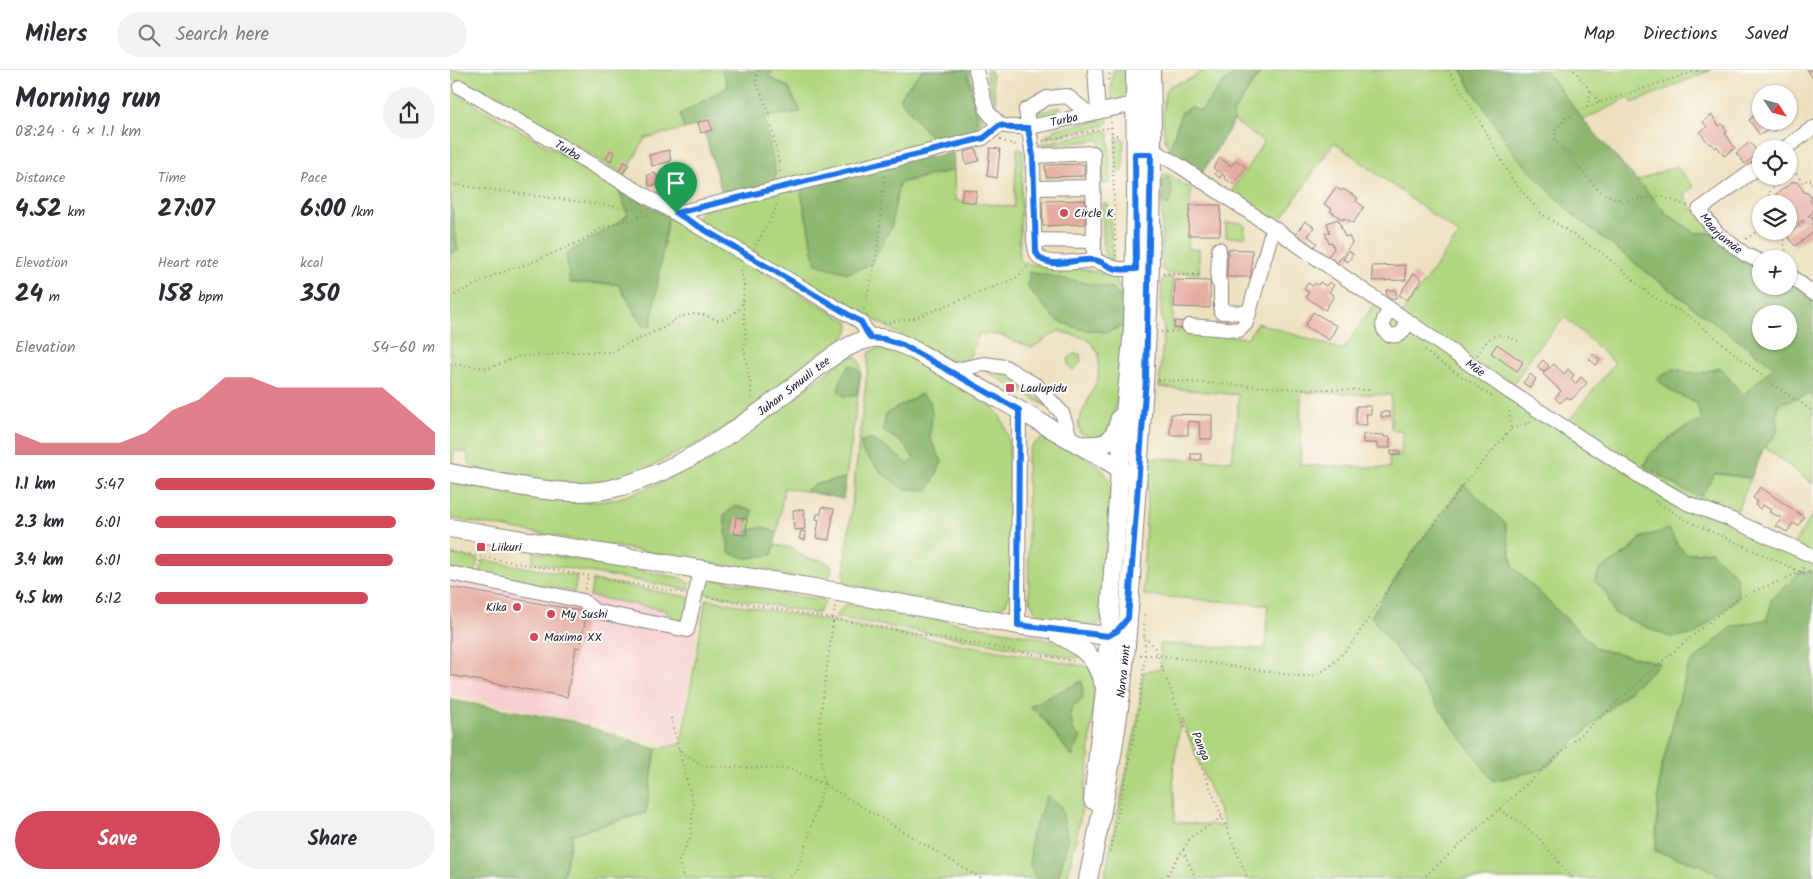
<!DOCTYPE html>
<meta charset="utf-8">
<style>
:root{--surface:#fff;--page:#f2f2f3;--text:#2b2b33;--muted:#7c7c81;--line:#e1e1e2;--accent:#d1495b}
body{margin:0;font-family:Kalam,sans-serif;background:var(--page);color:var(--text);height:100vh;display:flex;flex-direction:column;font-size:19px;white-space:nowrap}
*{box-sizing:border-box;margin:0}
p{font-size:16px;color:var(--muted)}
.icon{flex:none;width:28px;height:28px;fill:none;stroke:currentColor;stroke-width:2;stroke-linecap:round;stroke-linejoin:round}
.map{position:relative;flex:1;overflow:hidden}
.drawer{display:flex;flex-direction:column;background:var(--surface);width:450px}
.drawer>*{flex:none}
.needle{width:32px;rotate:126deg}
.tools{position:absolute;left:1302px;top:15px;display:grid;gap:10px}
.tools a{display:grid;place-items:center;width:45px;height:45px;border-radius:50%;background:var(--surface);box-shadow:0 1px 4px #0004;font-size:25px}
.pin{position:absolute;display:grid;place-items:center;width:42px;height:42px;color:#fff;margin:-51px -21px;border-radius:50% 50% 50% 0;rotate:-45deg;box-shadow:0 0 5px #0007}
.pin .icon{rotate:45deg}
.round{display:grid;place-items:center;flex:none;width:52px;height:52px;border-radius:26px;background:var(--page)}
.summary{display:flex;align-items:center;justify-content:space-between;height:85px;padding:0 15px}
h1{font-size:28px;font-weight:800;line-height:38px}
.metrics{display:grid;grid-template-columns:repeat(3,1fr);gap:8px;height:85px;padding:5px 15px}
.metrics div{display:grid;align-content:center}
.metrics b{font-size:25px;font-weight:800}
.metrics small{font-size:14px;font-weight:400}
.metrics p{font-size:14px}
.chart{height:140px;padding:10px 15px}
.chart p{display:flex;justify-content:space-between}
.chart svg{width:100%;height:90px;margin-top:5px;fill:var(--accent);opacity:.7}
.action{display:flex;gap:10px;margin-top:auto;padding:10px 15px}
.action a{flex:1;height:58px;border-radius:30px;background:var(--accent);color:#fff;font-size:20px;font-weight:800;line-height:58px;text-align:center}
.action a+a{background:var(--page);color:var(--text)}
ul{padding:0 15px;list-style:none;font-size:16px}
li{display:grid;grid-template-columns:80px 60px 1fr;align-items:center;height:38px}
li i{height:12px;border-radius:6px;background:var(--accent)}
header{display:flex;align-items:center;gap:30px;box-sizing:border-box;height:70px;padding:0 25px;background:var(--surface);border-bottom:1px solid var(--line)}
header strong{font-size:24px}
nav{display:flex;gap:28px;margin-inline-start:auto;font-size:18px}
.search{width:350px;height:45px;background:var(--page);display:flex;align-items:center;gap:12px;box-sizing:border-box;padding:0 18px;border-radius:28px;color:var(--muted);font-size:19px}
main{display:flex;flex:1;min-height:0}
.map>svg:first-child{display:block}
.built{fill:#f7cfd2}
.green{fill:#b0d67f;stroke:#697c5d;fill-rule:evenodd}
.forest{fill:#8cb76e;stroke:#576c54;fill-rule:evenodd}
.building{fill:#e5ada1}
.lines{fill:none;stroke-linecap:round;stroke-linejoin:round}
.minor-casing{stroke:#88817c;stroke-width:16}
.major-casing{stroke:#88817c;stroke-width:20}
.path{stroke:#88817c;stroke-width:2;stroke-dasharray:1 4;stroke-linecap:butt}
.minor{stroke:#fff;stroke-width:14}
.major{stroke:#fff;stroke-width:18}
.route-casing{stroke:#fff;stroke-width:10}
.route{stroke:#1a73e8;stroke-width:6}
.poi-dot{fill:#d1495b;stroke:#fdfcf7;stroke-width:2}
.labels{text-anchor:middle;stroke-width:4;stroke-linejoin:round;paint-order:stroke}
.street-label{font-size:12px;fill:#22223b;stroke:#fdfcf7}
.poi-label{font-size:12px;fill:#22223b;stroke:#fdfcf7;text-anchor:start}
</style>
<header>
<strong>Milers</strong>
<div class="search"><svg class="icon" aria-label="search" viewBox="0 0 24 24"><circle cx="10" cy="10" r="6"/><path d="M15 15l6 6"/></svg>Search here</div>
<nav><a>Map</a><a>Directions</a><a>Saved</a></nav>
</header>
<main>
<section class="drawer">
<div class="summary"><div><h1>Morning run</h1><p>08:24 · 4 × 1.1 km</p></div><a class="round"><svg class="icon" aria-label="share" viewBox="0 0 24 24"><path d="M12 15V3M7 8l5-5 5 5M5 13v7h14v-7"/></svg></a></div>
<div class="metrics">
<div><p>Distance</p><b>4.52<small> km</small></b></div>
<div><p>Time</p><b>27:07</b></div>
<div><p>Pace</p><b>6:00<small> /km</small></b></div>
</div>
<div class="metrics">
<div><p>Elevation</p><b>24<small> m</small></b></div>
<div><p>Heart rate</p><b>158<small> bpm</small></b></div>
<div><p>kcal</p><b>350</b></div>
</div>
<div class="chart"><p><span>Elevation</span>54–60 m</p>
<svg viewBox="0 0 160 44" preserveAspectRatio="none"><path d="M0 44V33L10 38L20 38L30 38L40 38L50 33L60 22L70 17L80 6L90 6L100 11L110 11L120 11L130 11L140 11L150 22L160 33V44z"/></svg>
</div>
<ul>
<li><b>1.1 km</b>5:47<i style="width:100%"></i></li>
<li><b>2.3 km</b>6:01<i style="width:86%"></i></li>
<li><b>3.4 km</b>6:01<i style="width:85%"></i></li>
<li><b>4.5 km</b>6:12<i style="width:76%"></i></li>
</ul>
<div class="action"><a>Save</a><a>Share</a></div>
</section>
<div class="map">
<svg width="1363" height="809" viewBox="0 0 1363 809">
<rect width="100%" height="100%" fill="#fdfcf7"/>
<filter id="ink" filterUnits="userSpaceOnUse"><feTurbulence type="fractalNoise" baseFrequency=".02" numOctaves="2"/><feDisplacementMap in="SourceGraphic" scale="10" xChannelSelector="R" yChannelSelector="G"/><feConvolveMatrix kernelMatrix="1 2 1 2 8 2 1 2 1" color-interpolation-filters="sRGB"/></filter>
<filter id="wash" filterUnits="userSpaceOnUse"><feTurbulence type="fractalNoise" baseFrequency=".0096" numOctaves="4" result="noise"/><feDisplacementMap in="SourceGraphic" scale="20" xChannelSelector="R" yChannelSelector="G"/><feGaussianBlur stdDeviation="1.12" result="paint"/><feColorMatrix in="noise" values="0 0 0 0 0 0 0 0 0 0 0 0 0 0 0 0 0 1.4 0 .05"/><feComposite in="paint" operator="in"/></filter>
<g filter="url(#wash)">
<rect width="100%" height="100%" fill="#ede0be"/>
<polygon class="built" points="0,499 249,547 226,677 152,655 0,624"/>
<g class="green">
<polygon points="0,0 272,0 278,17 230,44 234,59 195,68 175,105 78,47 0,7"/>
<polygon points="323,0 519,0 532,52 530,61 525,65 322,114 314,47 351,42 338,17 319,7"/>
<polygon points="536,0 541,0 546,34 540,22"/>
<path d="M663,0H678C678,15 679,28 662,34L661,17Z"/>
<path d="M755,0H790L773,13L751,41L731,43L720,79C710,67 714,37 715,22L721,15L738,10Z"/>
<path d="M812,0H1012L1021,18L1120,142L1203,207L1325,297L1293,325L1270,298L1247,304L1224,299L1207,309L1222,322L1246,332L1253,350L1231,360L1200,384L1194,396L1301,408L1283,450L1342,476L1363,444V502H1350L1317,549L1281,557L1238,596L1210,704L1205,781L1254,796L1273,809H654L688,648L693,602L711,599L710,574L815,579L818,535L694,525V492L699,388L782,391L789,325L709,317L714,258L711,242L712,210L717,206L723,207V259L797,268L808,253L893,280L927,230L950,246L1009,164L884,72L828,154L781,122L814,72L784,51L783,43ZM1115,247L1165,293L1116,354L1061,319L1083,283ZM851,322L941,325V359L953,361L951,386H939L940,398L850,395ZM1055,453L1063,497L1147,579L1210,593L1094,699ZM1192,467L1228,476L1237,484L1261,481L1164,543L1150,500L1176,483ZM731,649L775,756L725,752L723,702Z"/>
<polygon points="1095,0 1261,0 1183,33 1179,28 1133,50"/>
<polygon points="0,20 168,117 178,145 164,155 121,213 168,214 193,256 218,147 398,252 399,257 396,265 345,308 265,365 189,402 144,414 123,413 80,409 29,401 20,394 17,383 4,380 2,395 0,396 0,183 8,181 0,124"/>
<polygon points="610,37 612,39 612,42 589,47 587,44 589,42"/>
<polygon points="658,49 658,53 656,55 592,69 606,59"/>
<polygon points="653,61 657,61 659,64 660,113 652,114 650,70 590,76 589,74"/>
<polygon points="666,68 674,69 673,101 667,101 665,97"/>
<path d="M567,78L572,80L573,84L569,188L573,192L580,194L632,199L652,204L665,206L675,232L662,218L629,259L657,262L674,256C671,287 671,339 655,365L642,368L630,363L628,352L648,308L649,284L638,269L608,261L582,278L550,265L529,264L520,286L513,292L500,290L473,277L248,150V146L252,140L353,117L351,123L366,194L441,158L448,113L504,100L505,130L564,137Z"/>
<polygon points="1226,96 1244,117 1234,124 1242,139 1249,140 1267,163 1245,163 1216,143 1187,111"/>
<polygon points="715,104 719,105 741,119 738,179 749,179 749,203 717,203 712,199 712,105"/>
<polygon points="652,134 657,134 659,137 663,191 656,187 654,182"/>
<polygon points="776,153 792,153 795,156 795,167 776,167"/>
<path d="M425,279H436L454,283L536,331C552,345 555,354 559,374L561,519L556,534L544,543L395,514L394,503L418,294V284Z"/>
<polygon points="624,284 630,284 631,292 623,300 618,295 618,289"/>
<path d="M403,286C412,289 410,296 411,304L396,408L366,414L355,421L334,418L327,463L313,457L296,461L297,452L302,446L284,436L277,464L278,471L322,485L325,475L343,478L355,488L370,490L380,494C383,504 380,510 370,512L0,448V412C50,421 103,436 154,431C177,428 199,417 219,408C236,399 253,392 269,382C314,354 353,320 395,289Z"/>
<polygon points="534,300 545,300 565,311 598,336 596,336"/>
<polygon points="1360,324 1363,327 1363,414 1315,377 1327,363 1328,334"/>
<path d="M600,367C613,375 645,391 654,402C659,407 660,414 661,420L652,550L648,555C635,555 600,554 590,546C584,541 581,534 579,526L577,388C579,375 587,370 600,367Z"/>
<polygon points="84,482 231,508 239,513 240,520 82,492"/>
<polygon points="0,484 28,489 25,504 0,499"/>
<polygon points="33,490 127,506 124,522 30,504"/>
<path d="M143,510L239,527L235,546L229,551C222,552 218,547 216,540L140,526Z"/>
<path d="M271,510L338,525L373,529L375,533L368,543H363L253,523C255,514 263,511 271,510Z"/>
<polygon points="256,529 640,597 643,606 644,621 638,700 629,754 617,809 113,809 122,764 196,743 206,679 231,674"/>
<polygon points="403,534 591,568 619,577 631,587 625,588 385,547 395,535"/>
</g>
<g class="forest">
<polygon points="272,0 323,0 319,7 338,17 351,42 314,47 326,105 322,114 272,123 252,54 234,59 230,44 278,17"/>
<path d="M472,0H517L527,50L526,58C515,69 497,68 482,69L449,28Z"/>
<polygon points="790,0 812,0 783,42 784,51 752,103 725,85 720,79 731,43 740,37 751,41 773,13"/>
<path d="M1012,0H1095L1133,50L1216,143L1245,163H1267L1311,192V216H1339V205L1363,223V327L1360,324L1328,334L1327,363L1314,377L1301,408L1265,403L1251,427L1234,420L1194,396L1200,384L1231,360L1252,350L1246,332L1222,322L1207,309L1224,299L1247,304L1270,298L1293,325L1324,297L1203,207L1120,142L1066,86L1021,18ZM1311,244H1339V271H1311Z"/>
<polygon points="503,83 504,100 449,113 441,158 420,195 398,203 366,194 351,123 353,117 447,93"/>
<path d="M718,108C723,116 724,128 718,136L713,132V110Z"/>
<polygon points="168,117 218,147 201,255 194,256 168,214 120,213 116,184 164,155 178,145"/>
<polygon points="0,124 8,181 0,183"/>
<polygon points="579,202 662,218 675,232 674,256 657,262 629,259 606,250 578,218"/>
<path d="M400,295L407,298L410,304L406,326H394L388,321C390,310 393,304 400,295Z"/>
<polygon points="471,324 480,331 482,344 480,368 492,392 479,420 454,419 433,404 412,381 411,372 419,368 440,380 458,394 464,388 451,372 433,361 436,344"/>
<polygon points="396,408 393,429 355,421 366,414"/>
<polygon points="1014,414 1055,453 1063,497 1147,579 1210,593 1094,699 1043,711 921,546 965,479"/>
<polygon points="284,436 302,440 302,446 297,452 297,449 286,448 284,463 295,465 296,461 313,457 327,463 322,485 297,488 279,483 274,445"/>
<polygon points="1219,459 1228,476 1237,484 1261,481 1287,507 1288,528 1244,565 1219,567 1164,543 1156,523 1145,511 1150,500 1176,483 1193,467"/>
<polygon points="1351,502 1363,502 1363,809 1273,809 1254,796 1205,781 1210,704 1238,596 1281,557 1317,549 1322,528"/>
<polygon points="632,611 633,628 623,636 620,645 624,661 631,667 622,687 596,652 580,636"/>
<polygon points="0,630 121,651 206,679 196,742 122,764 113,809 0,809"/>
<polygon points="597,725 611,737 618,770 608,809 587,809 580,796 581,767"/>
</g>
<g id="blocks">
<g class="building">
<polygon points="1357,0 1363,0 1363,8"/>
<polygon points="1311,40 1311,51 1330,51 1332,55 1322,62 1320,59 1310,65 1299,50"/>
<polygon points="1262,45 1269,56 1272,54 1277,62 1275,63 1285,78 1274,86 1267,76 1265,78 1261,73 1259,74 1250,62 1257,57 1253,52"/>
<polygon points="259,50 262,60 251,63 248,52"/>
<polygon points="1300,72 1308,84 1295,94 1286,83"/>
<polygon points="540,78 550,79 547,108 537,106"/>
<polygon points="526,79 529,91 516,94 514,82"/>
<polygon points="161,80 164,82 161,91 156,88"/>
<polygon points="219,80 221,91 202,96 199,85"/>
<polygon points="770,88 781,96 785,90 796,97 784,115 774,108 775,106 772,104 770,108 765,104 767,101 763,98"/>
<polygon points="174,92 179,94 172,105 168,103"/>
<polygon points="634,94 634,106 596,107 595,95"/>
<polygon points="228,102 231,118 210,122 208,115 199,116 197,105 205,103 206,106"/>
<polygon points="1344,111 1346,113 1348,112 1355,123 1357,122 1362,128 1360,130 1363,134 1363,142 1358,146 1360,148 1363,146 1363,163 1345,176 1337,165 1354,152 1353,150 1345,155 1339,147 1340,142 1339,134 1329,134 1325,129 1327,127 1325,125"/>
<polygon points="886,117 891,121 893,119 908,128 906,131 914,137 903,153 894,148 893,150 880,141 882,139 874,134"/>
<polygon points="513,119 527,121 525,133 511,131"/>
<polygon points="635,130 636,154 593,156 592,131"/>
<polygon points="740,135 771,135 770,165 738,165 739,141 740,141"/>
<polygon points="888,149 895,167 899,166 902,173 887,193 878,186 884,179 882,172 879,173 875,163 880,162 877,153"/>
<polygon points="855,151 864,157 858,166 867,173 863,178 845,165"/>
<polygon points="778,179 802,180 801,207 777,207"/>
<polygon points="899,181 903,184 898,192 893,189"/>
<polygon points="955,195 956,210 923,211 922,196"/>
<polygon points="964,203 972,209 957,230 949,225"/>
<polygon points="725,210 760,211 760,238 724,237"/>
<polygon points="870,212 876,216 879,212 884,215 879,222 884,226 875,240 856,227 859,222 854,219 858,213 863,216 865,213 868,215"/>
<polygon points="936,220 946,220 946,229 940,229 937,227"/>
<polygon points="863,242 887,256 879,270 855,256"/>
<polygon points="725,251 739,252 738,259 724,258"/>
<polygon points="1047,274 1073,292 1067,301 1041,283"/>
<polygon points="1143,284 1150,290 1146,295 1139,289"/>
<polygon points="1093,290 1099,296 1093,302 1087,297"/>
<polygon points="1104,294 1114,304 1118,299 1124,305 1121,309 1125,314 1131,307 1137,313 1121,330 1117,327 1110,333 1105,328 1111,321 1093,304"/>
<polygon points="1080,304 1086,309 1080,318 1073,313"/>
<polygon points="906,336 921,336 921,344 916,344 917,355 906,355"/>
<rect x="931" y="342" width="9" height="5"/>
<polygon points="721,344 762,345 762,369 750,369 749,352 738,351 738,365 720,365"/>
<polygon points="913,364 934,365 934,367 940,367 940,378 927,378 927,373 913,373"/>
<polygon points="941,380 950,381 950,385 941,385"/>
<rect x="741" y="384" width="10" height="6"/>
<polygon points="1310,417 1354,447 1348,456 1343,453 1337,462 1326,456 1332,448 1319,442 1321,440 1313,435 1310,439 1305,435 1307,431 1303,428"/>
<polygon points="372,437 384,439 379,470 366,468 369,450 366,449 367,444 371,444"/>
<polygon points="354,439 355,459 344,460 343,440"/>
<polygon points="286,447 297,449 296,465 284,464"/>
<polygon points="351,461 356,462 355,470 349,469"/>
<polygon points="0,517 137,542 130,578 126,577 117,627 0,605"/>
</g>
</g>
</g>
<g filter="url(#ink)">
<use href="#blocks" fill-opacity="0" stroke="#88817c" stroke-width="1"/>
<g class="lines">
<g class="minor-casing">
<g id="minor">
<polyline points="526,0 537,41 550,55"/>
<polyline points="645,0 648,42"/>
<path id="s1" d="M10,17L411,252L420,268"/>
<polyline points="639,44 617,26 597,28 576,40 583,86 643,83 644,190 667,199 685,199"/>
<path id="s2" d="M550,55C575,61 598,53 622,48C646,42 670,36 694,33"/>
<polyline points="1334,79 1363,58"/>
<path id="s3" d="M692,84H710L730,96L835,166L1060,322L1194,409L1237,433L1282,450L1363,486"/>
<polyline points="583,86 584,170 644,171"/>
<path id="s4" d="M1311,95L1249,140L1267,163L1296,185L1311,192"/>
<polyline points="583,118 643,117"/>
<polyline points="227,143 533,68 550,55"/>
<path d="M584,170C585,175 585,182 588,186C596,197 632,191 644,190"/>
<polyline points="769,179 768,211 771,215 771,242 799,243"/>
<polyline points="1339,205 1363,223"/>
<path d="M941,240C933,247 929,258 939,265C949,267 957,262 955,250"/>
<polyline points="739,256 789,260 796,253 820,168 825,159"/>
<polyline points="501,301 534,294 555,297 587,316 612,343 621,370"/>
<polyline points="0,503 133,531 144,541 237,560 251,500"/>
<polyline points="568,555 569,340"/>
</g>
</g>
<g class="major-casing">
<g id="major">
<path d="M629,375C655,376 663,376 670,348"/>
<path id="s5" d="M0,403C52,412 121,432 172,416C231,399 282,364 330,327C355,309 388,276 418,269C436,264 456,276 471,284L670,398L677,406"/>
<polyline points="0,458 388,522 568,555 658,566 667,561"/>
<path d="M608,564C632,577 644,584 653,612"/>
<polyline points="643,730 655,619 670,398 683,258 686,132 685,0"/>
<path id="s6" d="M638,809C653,739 667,667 674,596C680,540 682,484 686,428C697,286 705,143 701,0"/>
</g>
</g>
<g class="path">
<polyline points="308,0 306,12 318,39 331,104"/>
<polyline points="998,0 1031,53 1063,111 1092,144 1156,186 1204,228 1236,244 1321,313 1363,341"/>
<polyline points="1124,0 1150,33"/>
<polyline points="659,10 660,0"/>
<polyline points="1141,21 1137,37 1116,48 1105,60 1105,70 1151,123 1174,131 1210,126 1238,136"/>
<polyline points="1137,37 1249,0"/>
<polyline points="661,52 662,65"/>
<polyline points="550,70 569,76"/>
<polyline points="593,71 662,57"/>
<polyline points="0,114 197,141"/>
<polyline points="1324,134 1317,123 1345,102 1353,113 1358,109 1362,110 1361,114 1363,117"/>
<polyline points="1339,154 1341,157 1339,159"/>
<polyline points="1311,156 1308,160 1312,161"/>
<polyline points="1335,161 1332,164 1337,185"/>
<polyline points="1296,169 1309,160"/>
<polyline points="306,175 325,140 328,130"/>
<polyline points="666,186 662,65 671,65"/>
<polyline points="713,204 753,205"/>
<polyline points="0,227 47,204 85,191 131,171 153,157 200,144"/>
<polyline points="293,233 296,270 294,278 301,318 301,332"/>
<polyline points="414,240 425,192 429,168 434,105"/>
<polyline points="434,253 464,248 519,227 566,208 579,195"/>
<polyline points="711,262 729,261"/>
<polyline points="975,280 981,286 1043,327"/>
<path d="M1027,285C1040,265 1045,260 1068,271"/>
<polyline points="0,294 39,298 70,286 101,285 116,282 160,282 215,257 228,247 244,244 255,245 267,250 275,249 289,240 293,233 294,216 291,201 293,196"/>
<polyline points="708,310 847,319 919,320"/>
<polyline points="1061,359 1082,352"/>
<polyline points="1205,431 1234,449 1351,502 1363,502"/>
<polyline points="0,481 234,523"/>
<polyline points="29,497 31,487"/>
<polyline points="135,519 138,506"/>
<polyline points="258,527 623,591"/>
<polyline points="385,537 369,657 374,714 532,809"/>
<polyline points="694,567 704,576 731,648 798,809"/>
<polyline points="690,585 708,585 847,606 861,606 868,604 879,597 901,575 965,479 1014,414 1061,359 1059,337"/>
<polyline points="221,648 229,680 254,696 341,699 374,714 348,799 338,809"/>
<polyline points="229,680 243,733 241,766 229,791 233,804 231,809"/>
<polyline points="1049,740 1066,750 1087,766 1123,809"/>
<polyline points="733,780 746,809"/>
<polyline points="660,782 688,647 695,585 694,543"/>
<polyline points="715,809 741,767 772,747"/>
<polyline points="972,809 1210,593 1288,528 1351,502 1355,495"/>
</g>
<use href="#minor" class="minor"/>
<use href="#major" class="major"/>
</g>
</g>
<g class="lines" filter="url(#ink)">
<g class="route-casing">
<path id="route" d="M550,55L561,58H578L583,86L586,182C595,203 627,187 644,190C652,191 658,197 666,199C672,200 679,199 686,199L685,84H701L696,309L678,548L667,561L658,566L568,555L569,340L453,275L434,269L420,268L411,252L226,143L534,68Z"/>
</g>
<use href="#route" class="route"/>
</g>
<g class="poi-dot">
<circle cx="614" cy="143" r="5"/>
<rect x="555" y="313" width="10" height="10" rx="2.5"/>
<rect x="26" y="472" width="10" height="10" rx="2.5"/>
<circle cx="67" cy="537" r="5"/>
<circle cx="101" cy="544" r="5"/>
<circle cx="84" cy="567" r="5"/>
</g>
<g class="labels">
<g class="street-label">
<text dy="4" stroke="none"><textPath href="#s2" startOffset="65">Turba</textPath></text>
<text dy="4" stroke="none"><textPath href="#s1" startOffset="125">Turba</textPath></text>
<text dy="4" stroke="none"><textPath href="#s4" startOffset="109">Maarjamäe</textPath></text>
<text dy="4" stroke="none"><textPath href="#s3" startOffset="399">Mäe</textPath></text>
<text dy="4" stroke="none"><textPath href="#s5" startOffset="374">Juhan Smuuli tee</textPath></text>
<text dy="4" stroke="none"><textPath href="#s6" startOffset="211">Narva mnt</textPath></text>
<text transform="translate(751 676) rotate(67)" y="4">Panga</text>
</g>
<g class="poi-label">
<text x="624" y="147">Circle K</text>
<text x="570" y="322">Laulupidu</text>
<text x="41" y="481">Liikuri</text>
<text x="57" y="541" text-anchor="end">Kika</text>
<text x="111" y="548">My Sushi</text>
<text x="94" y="571">Maxima XX</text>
</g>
</g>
</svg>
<div class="tools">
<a><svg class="needle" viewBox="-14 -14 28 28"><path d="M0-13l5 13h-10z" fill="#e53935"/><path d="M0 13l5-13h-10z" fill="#7c7c81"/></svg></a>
<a><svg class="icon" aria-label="locate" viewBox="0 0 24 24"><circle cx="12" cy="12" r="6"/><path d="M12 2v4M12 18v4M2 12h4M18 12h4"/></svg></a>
<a><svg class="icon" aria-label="layers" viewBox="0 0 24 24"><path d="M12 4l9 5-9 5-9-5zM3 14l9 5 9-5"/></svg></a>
<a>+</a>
<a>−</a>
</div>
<div class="pin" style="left:226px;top:143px;background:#1e9e55"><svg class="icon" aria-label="arrive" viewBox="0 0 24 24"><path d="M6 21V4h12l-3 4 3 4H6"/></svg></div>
</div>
</main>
